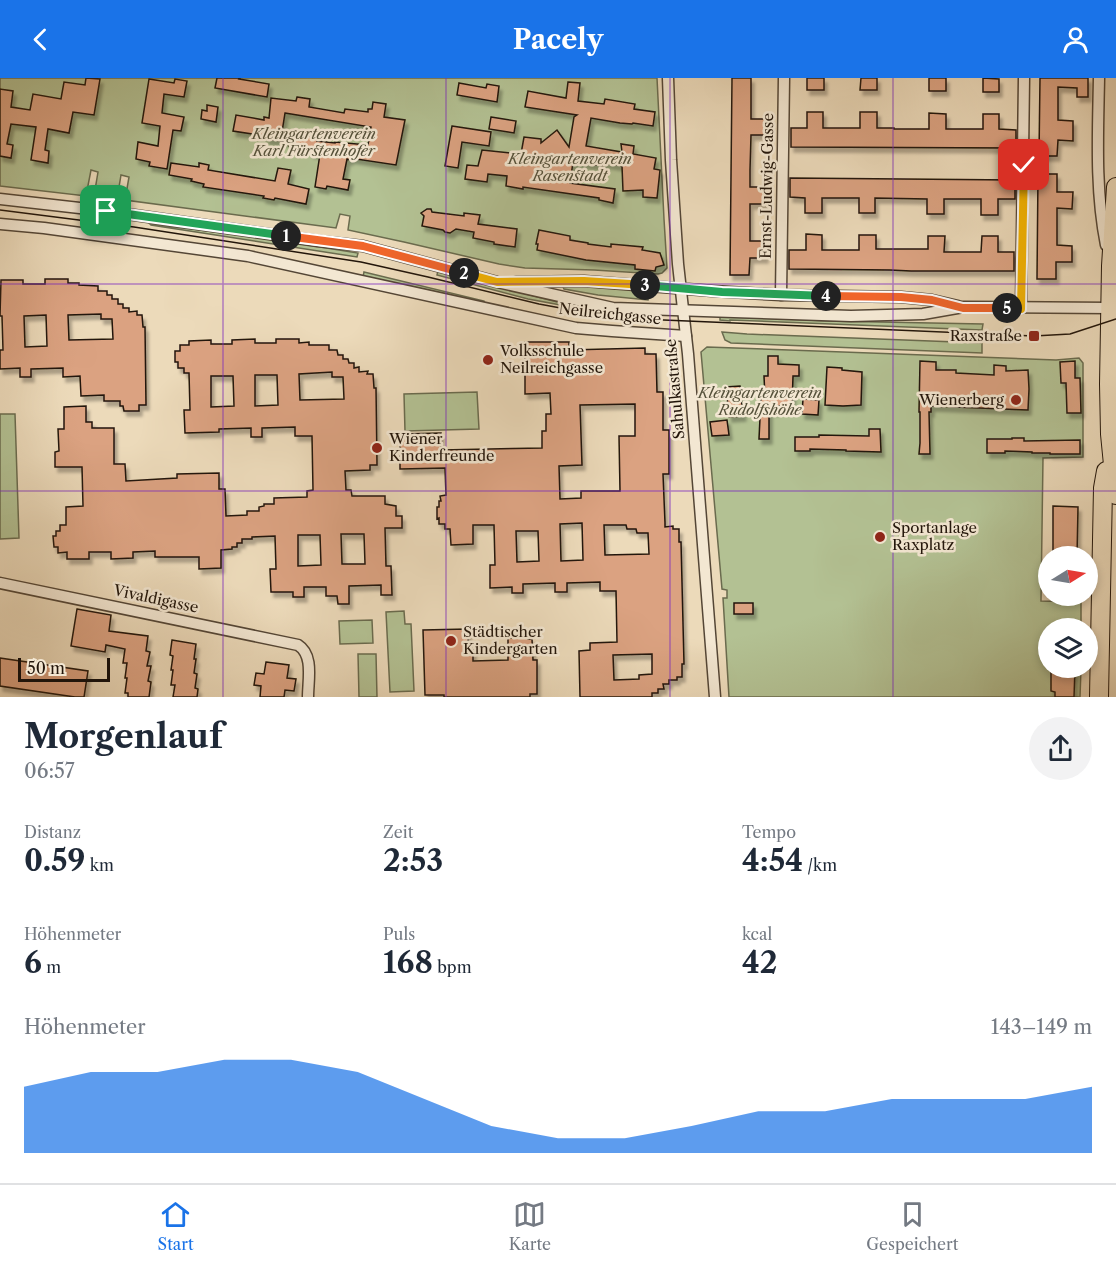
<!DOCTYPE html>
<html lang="de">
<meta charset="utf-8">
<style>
:root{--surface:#fff;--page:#f2f2f3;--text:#1f2937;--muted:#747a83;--line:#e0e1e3;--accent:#1a73e8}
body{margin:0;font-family:"Libre Caslon Text",serif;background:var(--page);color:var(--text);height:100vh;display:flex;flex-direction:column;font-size:22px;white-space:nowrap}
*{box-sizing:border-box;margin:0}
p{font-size:20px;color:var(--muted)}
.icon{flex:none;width:33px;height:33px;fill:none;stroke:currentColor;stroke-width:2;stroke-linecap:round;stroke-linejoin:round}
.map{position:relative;height:619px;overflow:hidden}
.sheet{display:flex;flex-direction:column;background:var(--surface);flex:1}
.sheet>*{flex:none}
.needle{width:39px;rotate:79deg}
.fabs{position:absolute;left:1038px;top:468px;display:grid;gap:12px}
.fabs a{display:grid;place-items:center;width:60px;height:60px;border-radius:50%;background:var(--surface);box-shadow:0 3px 9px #0003;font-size:30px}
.scale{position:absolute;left:18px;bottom:15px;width:92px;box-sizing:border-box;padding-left:6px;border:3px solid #22150a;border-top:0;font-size:16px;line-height:21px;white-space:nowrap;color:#22150a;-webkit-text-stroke:4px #f3e7d2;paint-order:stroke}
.pin{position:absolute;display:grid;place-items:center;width:51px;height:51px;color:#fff;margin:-26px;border-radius:12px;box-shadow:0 3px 9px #0006}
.km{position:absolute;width:30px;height:30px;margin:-15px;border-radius:50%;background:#222;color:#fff;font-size:16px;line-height:30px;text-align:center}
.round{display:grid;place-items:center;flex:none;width:63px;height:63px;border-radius:32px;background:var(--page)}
.overview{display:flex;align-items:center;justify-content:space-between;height:102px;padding:0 24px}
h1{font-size:33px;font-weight:700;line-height:45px}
.metrics{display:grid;grid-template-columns:repeat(3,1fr);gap:9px;height:102px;padding:6px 24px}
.metrics div{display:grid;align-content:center}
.metrics b{font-size:30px;font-weight:700}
.metrics small{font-size:16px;font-weight:400}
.metrics p{font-size:16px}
.chart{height:168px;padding:12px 24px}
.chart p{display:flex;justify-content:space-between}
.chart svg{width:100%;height:108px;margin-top:6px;fill:var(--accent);opacity:.7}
header{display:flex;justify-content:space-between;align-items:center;height:78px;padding:0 24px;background:var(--accent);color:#fff;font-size:27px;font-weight:700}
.menu{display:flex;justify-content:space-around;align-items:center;height:84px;border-top:2px solid var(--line);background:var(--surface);font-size:16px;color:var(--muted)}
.menu a{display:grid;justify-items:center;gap:3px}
.menu .active{color:var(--accent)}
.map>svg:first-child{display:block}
.green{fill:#b3c193;stroke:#6a6b4e;stroke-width:1.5}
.building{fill:#dba281;stroke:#22150a;stroke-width:1.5;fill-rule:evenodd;filter:url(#shadow)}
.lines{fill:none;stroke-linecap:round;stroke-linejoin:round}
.minor-casing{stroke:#544636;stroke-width:13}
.primary-casing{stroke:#22150a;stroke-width:20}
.minor{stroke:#f3e7d2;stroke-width:10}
.primary{stroke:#ecdaba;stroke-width:18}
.tram{stroke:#22150a;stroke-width:1.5}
.split-1-casing{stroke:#fff;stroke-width:12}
.split-2-casing{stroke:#fff;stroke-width:12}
.split-3-casing{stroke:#fff;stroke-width:12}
.split-4-casing{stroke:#fff;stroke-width:12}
.split-5-casing{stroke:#fff;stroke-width:12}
.split-6-casing{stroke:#fff;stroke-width:12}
.split-1{stroke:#22a559;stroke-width:8}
.split-2{stroke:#f0652b;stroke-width:8}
.split-3{stroke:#f5b400;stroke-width:8}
.split-4{stroke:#22a559;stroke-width:8}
.split-5{stroke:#f0652b;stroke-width:8}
.split-6{stroke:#f5b400;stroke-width:8}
.grid{fill:none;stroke:#7b2cbf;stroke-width:1.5;stroke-opacity:0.55}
.poi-dot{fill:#8f2418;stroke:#f3e7d2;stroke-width:2}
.labels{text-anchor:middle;stroke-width:5;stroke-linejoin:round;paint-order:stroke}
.park-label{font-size:15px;font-style:italic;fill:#55513a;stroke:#f3e7d2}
.street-label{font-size:15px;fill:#22150a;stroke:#f3e7d2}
.poi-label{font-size:15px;fill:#22150a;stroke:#f3e7d2;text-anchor:start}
</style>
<header><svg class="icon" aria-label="back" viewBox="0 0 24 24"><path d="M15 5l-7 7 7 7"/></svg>Pacely<svg class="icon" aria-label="person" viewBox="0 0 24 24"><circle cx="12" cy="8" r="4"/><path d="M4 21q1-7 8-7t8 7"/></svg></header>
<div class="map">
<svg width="1116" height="619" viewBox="0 0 1116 619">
<defs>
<filter id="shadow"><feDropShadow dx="3" dy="5" stdDeviation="1.5" flood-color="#0004"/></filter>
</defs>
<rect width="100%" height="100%" fill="#ecdaba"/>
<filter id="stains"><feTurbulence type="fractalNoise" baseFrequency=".00333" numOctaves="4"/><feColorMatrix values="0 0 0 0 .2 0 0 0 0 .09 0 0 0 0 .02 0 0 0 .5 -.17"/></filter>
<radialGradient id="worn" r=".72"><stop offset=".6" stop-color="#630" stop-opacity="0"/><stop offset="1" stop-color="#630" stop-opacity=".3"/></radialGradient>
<g class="green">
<polygon points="0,0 657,0 664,141 667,190 662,195 658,196 594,192 525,190 499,186 404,164 348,152 350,138 340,136 336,150 125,122 129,99 121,97 117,121 94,118 98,94 91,92 86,118 0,108"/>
<polygon points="150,146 257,159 358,175 357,179 151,147"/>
<polygon points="438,193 561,225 561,227 528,221 437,197"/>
<polygon points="364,194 484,223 484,225 363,199"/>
<polygon points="564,207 648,213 648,222 598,217 564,211 563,209"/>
<polygon points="720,238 828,243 983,246 982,252 730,242 730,243 720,242"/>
<polygon points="722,254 747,256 982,265 982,275 731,265 725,262"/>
<polygon points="707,269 1056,282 1079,280 1083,285 1083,379 1043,380 1041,523 1081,524 1081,550 1048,550 1048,590 1081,590 1080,619 729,619 723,520 727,520 727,512 722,511 701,274"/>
<polygon points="477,314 479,351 405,353 404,316"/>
<polygon points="0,336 15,336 19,460 0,461"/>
<polygon points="404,533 405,546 411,546 414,613 390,614 386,534"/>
<polygon points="372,542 373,565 340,566 339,543"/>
<polygon points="358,576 376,576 377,619 359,619"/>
</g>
<g class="building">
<polygon points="86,0 100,1 94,37 73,34 69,55 48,51 45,72 49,73 48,85 31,82 36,49 11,46 7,66 13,67 11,80 0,78 0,11 13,13 11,29 30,32 33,16 61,21 64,4 85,7"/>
<polygon points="217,0 240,0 239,1 269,6 267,19 215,10"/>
<polygon points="732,0 751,0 751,41 766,41 766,57 751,57 750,92 750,109 766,109 766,126 750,126 750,163 765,163 765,180 750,180 749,197 730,197"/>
<rect x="807" y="0" width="17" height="12"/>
<polygon points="861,0 877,0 877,12 860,12"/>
<rect x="929" y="0" width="17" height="13"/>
<polygon points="983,0 999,1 999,14 983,14"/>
<polygon points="1040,0 1088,0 1088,19 1077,19 1077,10 1058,9 1058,42 1073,43 1073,63 1058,62 1057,78 1039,78"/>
<polygon points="149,1 174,5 175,1 187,3 184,19 164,16 162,35 184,39 181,53 173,52 167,91 149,88 150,84 136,81 138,64 158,68 160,48 142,45"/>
<polygon points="568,4 580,5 578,23 604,26 605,21 635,26 634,31 655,34 653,48 633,45 632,46 620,45 591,40 586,68 622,74 621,66 634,68 633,76 656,80 654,91 660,92 657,120 643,119 643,112 623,113 622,88 604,85 603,88 573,84 570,105 615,111 613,125 599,122 599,120 523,109 523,111 506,108 507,98 488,96 487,104 465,101 467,87 478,88 482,72 521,76 524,59 541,61 541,65 557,52 569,69 574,39 577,37 525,29 528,13 566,20"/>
<polygon points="459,5 486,10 487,6 499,8 497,24 457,17"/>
<path d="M297,19L310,21L309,29L344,35L345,31L368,34V31H372L373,24L386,26L384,39L405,42L396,87L350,80V82L347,81L343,101L350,102L348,112L327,108L326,111L315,109L320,76L311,75L312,72L289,68L290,64L266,61V58L233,53L236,37L264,42V39L269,40L271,20L296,23ZM285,35L371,49L368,67L335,64V65L317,63L318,59L282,54Z"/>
<polygon points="207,27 218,29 216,44 201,41 202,32 207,33"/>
<polygon points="807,34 823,34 823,50 860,50 860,34 877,34 877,50 894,50 894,51 929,51 929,35 946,36 946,51 983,51 983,36 999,36 999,51 1016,52 1016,70 791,69 791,50 807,50"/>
<polygon points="491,39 516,43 514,55 489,51"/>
<polygon points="452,48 491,54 489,68 462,64 458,90 445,88"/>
<polygon points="171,85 199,89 199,85 209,87 208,92 275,103 278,90 291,92 288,106 309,111 306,126 275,120 274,122 263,120 264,118 203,109 204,106 191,103 192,101 169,97"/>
<polygon points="1038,96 1057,96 1057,114 1073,114 1072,131 1057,130 1057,167 1072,168 1072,184 1056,184 1056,201 1037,201"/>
<polygon points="790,100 1015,102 1015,121 998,121 998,137 981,137 981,121 944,121 944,136 927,136 927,121 875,120 875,135 859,135 859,120 822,120 822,135 805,135 805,120 790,119"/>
<polygon points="427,131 431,131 432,134 464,138 464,135 480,137 478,146 517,151 515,169 494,166 494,164 473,160 474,154 456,151 450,155 445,154 443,152 422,148 424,138 421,135"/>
<polygon points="539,152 570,158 570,162 588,165 588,166 611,169 611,166 643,169 642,172 660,175 664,187 656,189 655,193 635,191 635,187 586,182 537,172 538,166 536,166"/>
<polygon points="806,156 822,157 822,172 859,172 859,157 876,157 876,171 928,171 928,158 945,158 944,174 981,174 982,158 998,158 998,174 1014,174 1014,193 911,193 890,192 789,191 789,172 806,172"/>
<path d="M45,201H68V205H79V207L98,208V213H107V217H112V221H118V226H123V230H129V234L137,233V237H142L143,249H145L146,327H139V333H124L123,328H120V323H104V317L81,318L80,298L63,299V290L31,291V299H20V290L0,291V272H3L2,238H0L1,202H23V206H45ZM101,236V241H112L113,261L69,262L68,237ZM46,237L47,268L25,269L24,238Z"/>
<path d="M255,261V265H276V261H299V265L309,264V267H329V272H337L338,277H343V281H348L349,285H354V290L359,289V294L368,293L367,296H373L374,310H376L377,387H370V392L345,393L346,412H351L352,418H385V426L396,428V438H402V450H385L386,488H391L392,517H381V507L349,508V526H338L337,518H326V509H304V519H293V514H271L270,491H276L275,458L252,459V461H242V465H237V469H232V471L221,472V490L199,491V479H155V473L133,474V480L111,481V474H89V481H67V474L58,475V469H54L53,458H56V453H60V447H66V429L83,428L82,389H55V374L59,373L58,351H64V329L86,328V344H92V350H114V386H125L126,403L177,400V396L219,395V411H225L226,438L247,437V433H259V429L264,428V426H274V420L307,419V413L313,412L312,358H295V349L262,350V359H251V350L219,351V354L185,355L184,332H190L189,295H184V290H178V284H175V273H180V267H189V263L211,262V266H232V262ZM332,294V299H343L344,321L300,322L299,296ZM255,297H277L278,327L255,328ZM211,298H233L234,328L211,329ZM341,456H364L365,486H342ZM298,457H320L321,487L298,488Z"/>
<path d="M525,264H569V272L645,270V276H656L657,314H663V352H669V396H663L665,445V449L673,448V451H679V464H681L684,586H682V599H677V602H669V606H663L664,611H658V615H652V619H580L579,573L590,572V565L617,564L616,513H600V504L567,505V514H555V505L523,506V515H512V509L490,510V487H495L494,447H473V466L451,467L450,451H445V446H439V440L437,441V429H439V423H441L440,418L446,417L445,390L400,391V356L441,355V372L542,370V353H546V336H551L550,315L525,316ZM635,326V358H619L620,413H581V420L560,421L559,388L582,387L580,327ZM582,445L583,482L561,483L560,446ZM604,447H626L627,451H636L637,455H648L649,476L605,477ZM516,453H538L539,483L517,484ZM652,576V596L639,597V601L614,602L613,577Z"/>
<polygon points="768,278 778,278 778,286 799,287 799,298 793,298 792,328 776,328 776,333 769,332 769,361 759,361 761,319 765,319 764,298 768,298"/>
<polygon points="920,283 936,284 936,292 956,292 956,295 994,297 994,287 1006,288 1006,293 1028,292 1029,311 1028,332 931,328 931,334 929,334 930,376 919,376 920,365 920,334 919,334"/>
<polygon points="1075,283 1075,300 1080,300 1081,335 1067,335 1066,305 1061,305 1060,284"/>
<polygon points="827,289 842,290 842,292 862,294 861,327 843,328 825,327"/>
<polygon points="740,308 743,338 729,339 726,309"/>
<polygon points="803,321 819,322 818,337 802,336"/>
<polygon points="727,342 729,357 712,358 710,344"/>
<polygon points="869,351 880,351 881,374 846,373 846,372 810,371 810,373 795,373 795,359 819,359 819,357 869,358"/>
<polygon points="1012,360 1024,360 1024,363 1080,362 1080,376 1050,376 1050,375 1032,375 1032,374 1005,373 1005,375 987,375 987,361 1012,361"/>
<polygon points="1053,428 1078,429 1077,478 1053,478"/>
<rect x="734" y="525" width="19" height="11"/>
<polygon points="77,531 111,537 109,553 148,558 146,573 150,574 147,588 151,588 148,603 151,604 149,619 128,619 128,615 125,615 127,600 125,600 127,585 123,585 125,571 106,567 105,574 71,568"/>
<polygon points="468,551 468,572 473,572 473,583 508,582 508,560 516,560 516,558 528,558 528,561 532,561 533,582 537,582 537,616 530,616 530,619 444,619 444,617 425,617 423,552"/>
<polygon points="172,562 196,566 194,581 196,581 194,595 197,596 195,610 198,611 197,619 173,619 175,607 171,607 173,592 171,592 173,578 170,577"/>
<polygon points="0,580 88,593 84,619 75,619 0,608"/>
<polygon points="266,584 289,587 287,600 296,601 294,613 285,612 284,619 260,619 261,608 254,607 256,595 264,596"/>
<polygon points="1051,590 1075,590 1074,619 1055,619 1055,614 1051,613"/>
</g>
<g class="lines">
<g class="minor-casing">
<g id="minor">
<polyline points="668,0 671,82 678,186 688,276 715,619"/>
<path d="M1099,0C1098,56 1095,112 1106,167"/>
<polyline points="0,121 106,133 318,163 363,168 497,204 613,230 851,238 923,236 963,229 1110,230"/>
<polyline points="0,146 44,150 248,178 576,250 612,253 686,258"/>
<polyline points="516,204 584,203 713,213 781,217 901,219 932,222 958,228"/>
<polyline points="781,217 784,0"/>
<polyline points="1021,230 1024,0"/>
<path d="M0,505L298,567C314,577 308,602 308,619"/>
</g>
</g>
<g class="primary-casing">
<g id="primary">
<polyline points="1116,109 1111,188 1109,306 1110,356 1116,417"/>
<polyline points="1099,619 1103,410 1106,393"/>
</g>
</g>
<use href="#minor" class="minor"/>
<use href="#primary" class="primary"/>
<polyline class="tram" points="0,132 134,149 361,184 428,199 539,226 582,234 640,241 1034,258 1070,256 1116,241"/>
</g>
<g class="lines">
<g class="split-1-casing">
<polyline id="split-1" points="106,133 286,158"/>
</g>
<g class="split-2-casing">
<polyline id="split-2" points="286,158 363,168 464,195"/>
</g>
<g class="split-3-casing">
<polyline id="split-3" points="464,195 497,204 584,203 645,207"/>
</g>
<g class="split-4-casing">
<polyline id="split-4" points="645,207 722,214 826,218"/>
</g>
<g class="split-5-casing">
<polyline id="split-5" points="826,218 901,219 932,222 963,230 1007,230"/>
</g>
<g class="split-6-casing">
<polyline id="split-6" points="1007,230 1021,231 1024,87"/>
</g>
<use href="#split-1" class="split-1"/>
<use href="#split-2" class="split-2"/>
<use href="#split-3" class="split-3"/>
<use href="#split-4" class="split-4"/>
<use href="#split-5" class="split-5"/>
<use href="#split-6" class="split-6"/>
</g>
<path class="grid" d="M223,0V619M446,0V619M670,0V619M893,0V619M0,206H1116M0,413H1116"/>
<g class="poi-dot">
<rect x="1028" y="252" width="12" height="12" rx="3"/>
<circle cx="488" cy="282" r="6"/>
<circle cx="1016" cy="322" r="6"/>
<circle cx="377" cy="370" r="6"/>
<circle cx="880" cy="459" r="6"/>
<circle cx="451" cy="563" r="6"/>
</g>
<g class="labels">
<g class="park-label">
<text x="314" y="61">Kleingartenverein<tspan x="314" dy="17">Karl Fürstenhofer</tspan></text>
<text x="570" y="86">Kleingartenverein<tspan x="570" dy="17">Rasenstadt</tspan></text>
<text x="760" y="320">Kleingartenverein<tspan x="760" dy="17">Rudolfshöhe</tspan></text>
</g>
<g class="street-label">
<text transform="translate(767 108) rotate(-89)" y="5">Ernst-Ludwig-Gasse</text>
<text transform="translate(610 236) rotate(6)" y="5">Neilreichgasse</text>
<text transform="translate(675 311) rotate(-95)" y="5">Sahulkastraße</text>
<text transform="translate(156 521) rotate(12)" y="5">Vivaldigasse</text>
</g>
<g class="poi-label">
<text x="1022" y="263" text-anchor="end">Raxstraße</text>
<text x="500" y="278">Volksschule<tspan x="500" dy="17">Neilreichgasse</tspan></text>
<text x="1004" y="327" text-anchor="end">Wienerberg</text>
<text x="389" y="366">Wiener<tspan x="389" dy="17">Kinderfreunde</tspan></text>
<text x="892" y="455">Sportanlage<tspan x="892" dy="17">Raxplatz</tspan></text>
<text x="463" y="559">Städtischer<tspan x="463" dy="17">Kindergarten</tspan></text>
</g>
</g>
<rect width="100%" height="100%" filter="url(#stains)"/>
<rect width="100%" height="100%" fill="url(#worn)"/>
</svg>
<div class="fabs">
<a><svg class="needle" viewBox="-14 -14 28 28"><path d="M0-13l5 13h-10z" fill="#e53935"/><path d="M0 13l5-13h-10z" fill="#747a83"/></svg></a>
<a><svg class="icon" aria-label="layers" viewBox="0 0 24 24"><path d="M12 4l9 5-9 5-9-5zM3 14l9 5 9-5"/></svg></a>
</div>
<div class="scale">50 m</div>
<div class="pin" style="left:106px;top:133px;background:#1e9e55"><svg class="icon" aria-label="arrive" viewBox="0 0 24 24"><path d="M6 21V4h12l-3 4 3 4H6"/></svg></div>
<div class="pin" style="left:1024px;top:87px;background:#d93025"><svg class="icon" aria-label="check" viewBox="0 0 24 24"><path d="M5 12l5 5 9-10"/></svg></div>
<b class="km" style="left:286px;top:158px">1</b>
<b class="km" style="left:464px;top:195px">2</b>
<b class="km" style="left:645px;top:207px">3</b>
<b class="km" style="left:826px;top:218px">4</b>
<b class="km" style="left:1007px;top:230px">5</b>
</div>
<section class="sheet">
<div class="overview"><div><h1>Morgenlauf</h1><p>06:57</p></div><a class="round"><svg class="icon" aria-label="share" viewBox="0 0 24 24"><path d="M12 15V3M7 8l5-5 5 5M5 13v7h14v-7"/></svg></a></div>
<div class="metrics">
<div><p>Distanz</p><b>0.59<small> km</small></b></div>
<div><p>Zeit</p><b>2:53</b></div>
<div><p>Tempo</p><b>4:54<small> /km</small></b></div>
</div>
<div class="metrics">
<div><p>Höhenmeter</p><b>6<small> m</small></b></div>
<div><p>Puls</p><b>168<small> bpm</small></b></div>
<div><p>kcal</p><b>42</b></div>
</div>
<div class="chart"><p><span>Höhenmeter</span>143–149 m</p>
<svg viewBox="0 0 160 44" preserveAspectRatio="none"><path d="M0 44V17L10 11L20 11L30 6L40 6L50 11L60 22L70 33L80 38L90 38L100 33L110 27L120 27L130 22L140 22L150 22L160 17V44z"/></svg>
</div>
</section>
<nav class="menu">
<a class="active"><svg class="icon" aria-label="home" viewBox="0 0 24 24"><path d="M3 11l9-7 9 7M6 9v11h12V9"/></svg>Start</a>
<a><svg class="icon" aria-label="map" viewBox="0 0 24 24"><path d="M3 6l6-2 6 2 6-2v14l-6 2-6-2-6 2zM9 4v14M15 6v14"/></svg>Karte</a>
<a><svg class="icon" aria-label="saved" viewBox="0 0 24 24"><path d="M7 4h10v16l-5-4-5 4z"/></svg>Gespeichert</a>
</nav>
